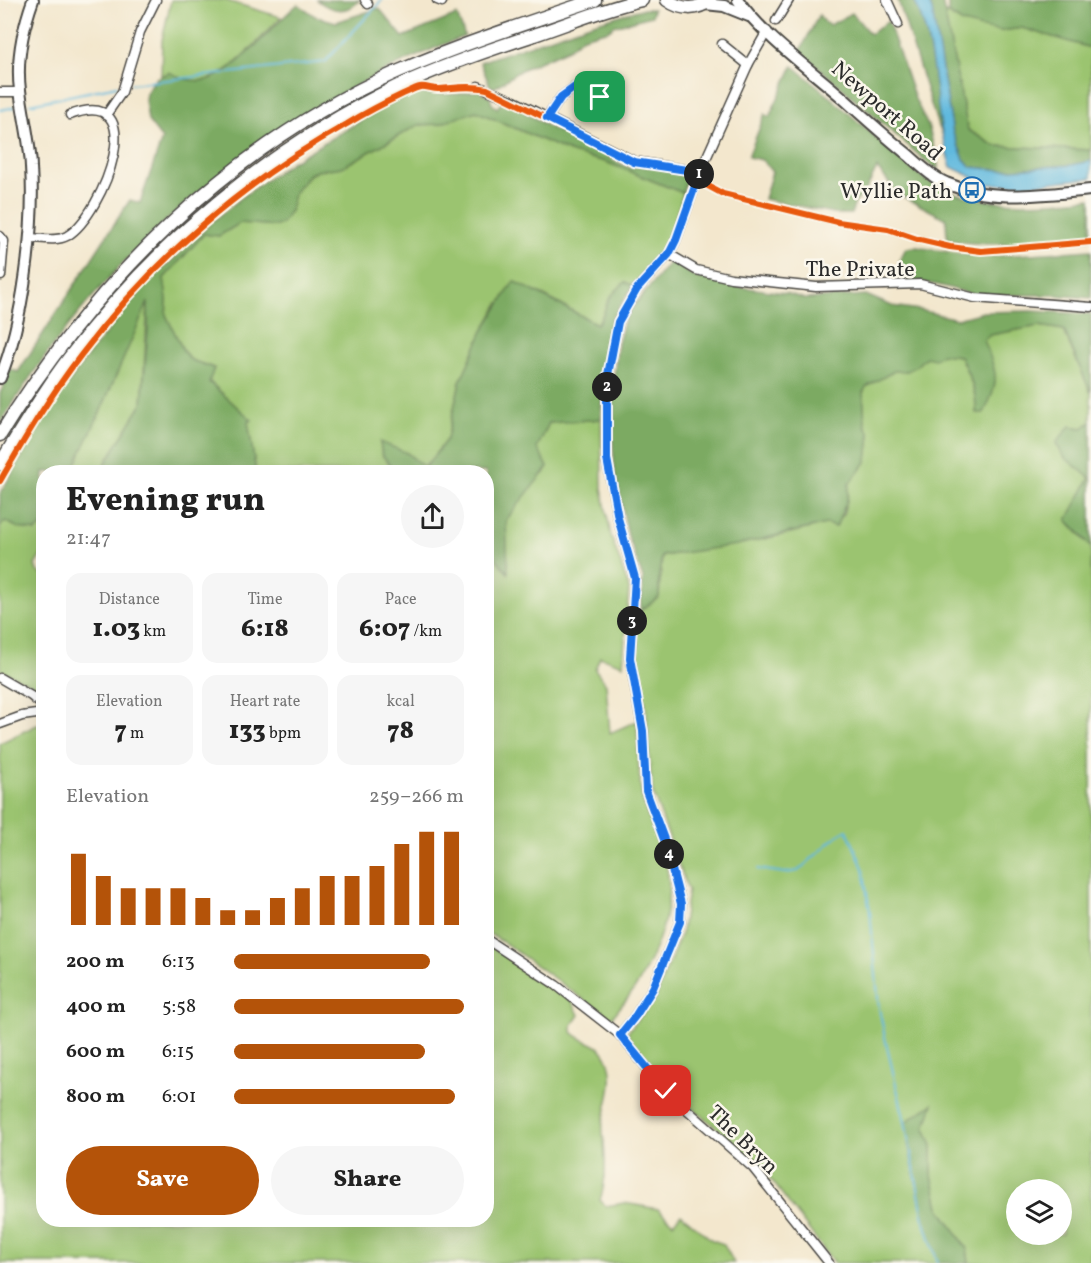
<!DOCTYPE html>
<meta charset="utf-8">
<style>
:root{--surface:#fff;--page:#f6f6f6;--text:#222;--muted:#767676;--accent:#b45309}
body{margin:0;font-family:Vollkorn,serif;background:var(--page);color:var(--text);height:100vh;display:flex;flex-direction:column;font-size:22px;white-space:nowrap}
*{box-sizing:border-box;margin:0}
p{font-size:20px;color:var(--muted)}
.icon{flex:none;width:33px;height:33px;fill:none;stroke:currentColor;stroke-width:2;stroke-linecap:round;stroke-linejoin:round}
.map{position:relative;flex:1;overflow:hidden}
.sheet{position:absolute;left:36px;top:465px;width:458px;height:762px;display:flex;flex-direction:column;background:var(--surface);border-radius:24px;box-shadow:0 6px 24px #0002}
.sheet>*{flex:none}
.controls{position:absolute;left:1006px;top:1179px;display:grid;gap:12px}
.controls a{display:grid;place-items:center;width:66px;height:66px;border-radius:50%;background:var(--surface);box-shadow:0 6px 24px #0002;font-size:30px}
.pin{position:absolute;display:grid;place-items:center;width:51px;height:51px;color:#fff;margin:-26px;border-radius:12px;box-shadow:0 3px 9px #0006}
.km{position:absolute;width:30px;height:30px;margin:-15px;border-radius:50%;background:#222;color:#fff;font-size:16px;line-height:30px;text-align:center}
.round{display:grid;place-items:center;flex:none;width:63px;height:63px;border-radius:32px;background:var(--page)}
.headline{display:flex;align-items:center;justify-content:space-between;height:102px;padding:0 30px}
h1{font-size:33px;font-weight:800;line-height:45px}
.metrics{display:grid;grid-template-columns:repeat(3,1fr);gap:9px;height:102px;padding:6px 30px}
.metrics div{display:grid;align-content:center;border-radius:15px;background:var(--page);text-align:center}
.metrics b{font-size:26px;font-weight:800}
.metrics small{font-size:16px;font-weight:400}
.metrics p{font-size:16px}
.chart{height:168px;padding:12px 30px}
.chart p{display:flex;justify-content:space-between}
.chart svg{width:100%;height:108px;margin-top:6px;stroke:var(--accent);stroke-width:6}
.button{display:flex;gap:12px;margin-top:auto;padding:12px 30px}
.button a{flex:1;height:69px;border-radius:36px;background:var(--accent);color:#fff;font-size:24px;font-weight:800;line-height:69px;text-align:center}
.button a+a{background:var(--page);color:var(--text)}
ul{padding:0 30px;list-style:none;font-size:20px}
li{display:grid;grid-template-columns:96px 72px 1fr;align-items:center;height:45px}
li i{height:15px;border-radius:8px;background:var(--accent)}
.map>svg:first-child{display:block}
.green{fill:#9bc470;stroke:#63784e;stroke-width:1.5;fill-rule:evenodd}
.forest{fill:#7caa62;stroke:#546a46;stroke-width:1.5}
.water{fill:#60b9de;stroke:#467284;stroke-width:1.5}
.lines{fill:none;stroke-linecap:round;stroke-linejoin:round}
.stream{stroke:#60b9de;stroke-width:2}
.street-casing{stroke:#494743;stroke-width:11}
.secondary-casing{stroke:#494743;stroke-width:14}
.primary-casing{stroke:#494743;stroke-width:15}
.street{stroke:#fff;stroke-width:8}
.secondary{stroke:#fff;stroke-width:10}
.primary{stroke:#fff;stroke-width:12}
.cycleway-casing{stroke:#fbf7ec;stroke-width:10}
.cycleway{stroke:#e8590c;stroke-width:6}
.route-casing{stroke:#fff;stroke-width:12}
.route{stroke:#1a73e8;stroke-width:8}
.labels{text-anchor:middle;stroke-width:5;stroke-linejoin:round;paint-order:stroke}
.street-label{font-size:22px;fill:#2b2b2b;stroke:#fbf7ec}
.poi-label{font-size:22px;fill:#2b2b2b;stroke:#fbf7ec;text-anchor:end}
</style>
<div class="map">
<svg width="1091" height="1263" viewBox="0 0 1091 1263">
<rect width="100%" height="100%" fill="#fbf7ec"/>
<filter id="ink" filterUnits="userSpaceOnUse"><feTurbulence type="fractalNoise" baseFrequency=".0167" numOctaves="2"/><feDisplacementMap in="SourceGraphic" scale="12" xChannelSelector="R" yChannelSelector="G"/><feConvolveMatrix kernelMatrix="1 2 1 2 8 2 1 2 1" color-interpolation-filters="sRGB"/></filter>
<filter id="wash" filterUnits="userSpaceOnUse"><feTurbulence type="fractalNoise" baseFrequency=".008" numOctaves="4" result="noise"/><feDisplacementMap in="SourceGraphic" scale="24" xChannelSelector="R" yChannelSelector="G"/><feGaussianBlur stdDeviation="1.35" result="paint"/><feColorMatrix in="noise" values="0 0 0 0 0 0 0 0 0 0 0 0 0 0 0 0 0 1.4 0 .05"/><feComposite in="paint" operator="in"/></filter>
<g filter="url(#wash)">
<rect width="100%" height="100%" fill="#f3e7cd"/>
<g class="green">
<path d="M171,0H224L281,17C265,33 230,75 208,80C196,82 174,78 161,77L162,40Z"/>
<polygon points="944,12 963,23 1001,31 1022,28 1091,48 1091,150 995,146 968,130"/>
<path d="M476,111L572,153L606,162L683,193C671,237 666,253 633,286L625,282L608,301L606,310L597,324L537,292L499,303L483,331L460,382L447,439L424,468L407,453L380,443L382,455L396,472H256L248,422L251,420L209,381L214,368L191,360L184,352L166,315L167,300L164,278L204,234L219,236L240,223L277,226L290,211L294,193L309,175L320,170L342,167L418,125L439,124Z"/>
<polygon points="148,301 142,404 100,472 72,472 102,408"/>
<path d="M1039,326L1063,330L1091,393V422L1082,428L1070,426L1064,435L1063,456L1090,478L1067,520L1091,547V1263H969L967,1248L939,1207L932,1176V1146L925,1128L932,1105L908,1143L924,1220L938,1263H834L773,1182L727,1136L671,1091L629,1040L628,1032L656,996L682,931L688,890L653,793L650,768L646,706L636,658L635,638L640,611L659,597L662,556C703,549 745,544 786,534C806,529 824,525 843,515L847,500L849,484L867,460L870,434L865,424L863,393L865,387L894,371H907L915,367L926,357L942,354L960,356C969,377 977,390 976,413L984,340L990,335ZM1017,1190H1062V1234H1017Z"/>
<path d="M601,419L602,488L611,536L629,588L623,665L600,657L595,669L606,684L610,733L637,721C638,744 638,768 641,790C644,815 658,836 665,860C677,901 659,946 639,982C631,995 620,1007 611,1019L506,944L486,932V546L507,572L506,520L531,486L545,472L537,448L549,423Z"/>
<polygon points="4,521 19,528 36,531 43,525 43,552 35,565 37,571 43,575 43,689 0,670 0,527"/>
<path d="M43,722L44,1220H486V943L572,1001L579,1015L572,1025V1032C583,1044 598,1040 607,1058C617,1079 607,1102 603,1122C602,1128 603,1135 604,1141C605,1162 607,1180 600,1200L606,1206L624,1203L658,1209L673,1223L681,1214L712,1240L724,1244L734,1263H0V743Z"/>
</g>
<g class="forest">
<path d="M317,0H359V1C346,14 331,11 317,0Z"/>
<path d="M898,0H914C934,41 935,91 943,136L936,120Z"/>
<polygon points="928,0 942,0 968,130 995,146 1091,150 1091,161 1072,165 1001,170 971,167 964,159 953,133 932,10"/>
<polygon points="948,0 1091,0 1091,48 1022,28 1001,31 982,28 963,23 948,13"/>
<path d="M298,4L315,16L336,22L379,8L403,37L457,15L465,36C269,111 109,245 0,424V394L10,369L18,372L130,200L140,203L162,139L148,121L145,100L146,93L156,78L170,72C179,79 198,83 209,79C238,71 273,24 298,4Z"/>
<polygon points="641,9 653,9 652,16 614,26 609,30 583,37 568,49 521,70 494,88 490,86 480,62 590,24"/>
<polygon points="852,13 870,34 888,21 915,99 929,128 939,169 929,164 800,51 819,15 825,23 830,25"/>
<path d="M793,66C827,93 858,122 890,150C906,164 922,180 942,188C988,208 1043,204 1091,198V238C1044,243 994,248 947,240L946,219L898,194L877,168L867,188L855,203L851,214H838L764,199L772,172L762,160L748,157L765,114L769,117Z"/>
<polygon points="479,90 490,97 492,104 497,108 501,103 511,103 552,129 592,146 613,160 630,168 640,166 653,167 687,176 683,193 606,162 572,153 476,111 439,124 418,125 342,167 320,170 309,174 294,193 290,211 283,222 277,226 240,223 219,236 204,234 164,278 167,300 166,315 184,352 191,360 214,368 209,382 252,420 248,422 256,472 100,472 142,404 148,328 148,302 102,408 72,472 44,472 43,525 36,531 19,528 5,521 0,527 0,494 42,421 88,355 143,288 211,223 241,198 290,163 387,105 414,93 456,94"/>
<polygon points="917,247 982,257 1091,250 1091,298 1053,295 976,295 938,285 901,279 899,262 906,248"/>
<path d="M671,261L695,277L740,287L786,293L805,299L866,295L892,306L920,310L957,319L983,312L1031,311L1091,314V393L1064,330L1039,326L990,335L984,340C997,376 1001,377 984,413H976C977,390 970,377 960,356L942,354L935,359L926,357L915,367L907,371H894L866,387L863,393L865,424L870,434L867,461L849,484L847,500L836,527L826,524L737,545L662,556L659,574V597L640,611L643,578L628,536L615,473L612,434V394L618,343L626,315Z"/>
<path d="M514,281L597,324C604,316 604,310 608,301C611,294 620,287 625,282L633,286L611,320L603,371L601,419L549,423L537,448L548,467L506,520L508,573L486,546V472H396L382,455L380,442L407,453L425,468L447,439L460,382L483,331Z"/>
<polygon points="1091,422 1091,547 1079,532 1067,520 1090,478 1063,456 1056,443 1070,426 1082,428"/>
<polygon points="933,1104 925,1128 932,1146 932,1176 939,1207 967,1249 969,1263 938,1263 924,1220 905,1122"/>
</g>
<path class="water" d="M914,0H928L932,10L953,133L964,159L971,167L1001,170L1072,165L1091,161V178L1028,185L987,184L951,167C932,113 939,51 914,0Z"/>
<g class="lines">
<g class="stream">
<polyline points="131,84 325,62 382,0"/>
<polyline points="30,104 117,86"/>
<polyline points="0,110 16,107"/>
<polyline points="758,869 785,873 798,871 837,836 847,830 863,868 870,912 879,1008 887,1047 905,1122 924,1220 938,1263"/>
</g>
</g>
</g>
<g filter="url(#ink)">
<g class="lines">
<g class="street-casing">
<g id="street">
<polyline points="365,0 368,4"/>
<polyline points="437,0 442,2"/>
<polyline points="887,0 898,24"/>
<polyline points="776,21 789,0"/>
<polyline points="722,44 748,65"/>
<polyline points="478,86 512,100 634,161 700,172"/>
<polyline points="0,92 20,92"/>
<polyline points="106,115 122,92 140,32 156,0"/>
<polyline points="547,118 561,97 575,87 590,88 600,97 596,105"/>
<polyline points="0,236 4,241 1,276"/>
<path d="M30,238C41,238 56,242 67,236C104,214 153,84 70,115"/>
<polyline points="669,254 696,270 731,278 816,287 920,284 975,298 1091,307"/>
<polyline points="0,678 31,696 44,707"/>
<polyline points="0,724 22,716 44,713"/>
<polyline points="486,939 556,985 620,1035 666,1091 753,1168 829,1263"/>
<polyline points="620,1035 636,1015 653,988 680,922 681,904 665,842 646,791 643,731 630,659 635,578 618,518 607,459 607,380 618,322 637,289 669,254 676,240 700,172 748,65 767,31"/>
</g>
</g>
<g class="secondary-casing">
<g id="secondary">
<path d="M738,0C763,36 811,70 844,99C865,118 885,136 906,153C919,164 931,177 946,183C991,203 1045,194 1091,190"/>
<polyline points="705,4 724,6 749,16"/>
<path d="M0,378C23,323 35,227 31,167C30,141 23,116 20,90C16,59 23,28 33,0"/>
</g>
</g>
<g class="primary-casing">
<g id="primary">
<path d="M667,0C681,10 697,11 710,0"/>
<path d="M0,435C96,280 230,145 399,71C462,44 529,22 595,0"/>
<path d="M0,464C22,428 43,392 69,358C156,243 268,149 398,86C442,66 488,50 534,35C570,23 605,8 642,0"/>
</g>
</g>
<use href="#street" class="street"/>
<use href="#secondary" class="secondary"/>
<use href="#primary" class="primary"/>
<g class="cycleway-casing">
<g id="cycleway">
<polyline points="697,180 723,194 838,222 888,229 920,240 950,247 981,251 1091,242"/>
<path d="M0,481C25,438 51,394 81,355C152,261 244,181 347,124C365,113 384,103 403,94C408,92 415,88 420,87C425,86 432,89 438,89C454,88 471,85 487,89L634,161L700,172L676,240L669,254L637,289L618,322L607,380V459L618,518L635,578L630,659L643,731L646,791L665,842L681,904L680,922L653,988L636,1015L620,1035"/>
</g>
</g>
<use href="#cycleway" class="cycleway"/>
</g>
</g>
<g class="lines" filter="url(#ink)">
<g class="route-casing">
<polyline id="route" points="600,97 590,88 575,87 561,97 547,118 634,162 700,172 676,240 669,254 637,289 618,322 607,380 607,459 618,518 635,578 630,658 643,731 646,791 665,842 681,904 680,922 653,988 636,1015 620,1035 666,1091"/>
</g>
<use href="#route" class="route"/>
</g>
<defs>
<g id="bus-ring" transform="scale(1.35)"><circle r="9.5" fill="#fbf7ec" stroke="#1f6fb2" stroke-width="1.5"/><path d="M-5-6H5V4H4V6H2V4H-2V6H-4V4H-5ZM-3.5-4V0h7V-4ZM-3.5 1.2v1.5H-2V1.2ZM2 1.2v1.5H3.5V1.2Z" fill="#1f6fb2"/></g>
</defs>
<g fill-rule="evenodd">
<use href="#bus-ring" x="972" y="190"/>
</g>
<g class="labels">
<g class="street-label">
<text transform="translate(888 110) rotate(41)" y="8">Newport Road</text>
<text x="860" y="276">The Private</text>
<text transform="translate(744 1139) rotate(44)" y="8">The Bryn</text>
</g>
<g class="poi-label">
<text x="952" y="198">Wyllie Path</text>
</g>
</g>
</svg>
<div class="controls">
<a><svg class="icon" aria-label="layers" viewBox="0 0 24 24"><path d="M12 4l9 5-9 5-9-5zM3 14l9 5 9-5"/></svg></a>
</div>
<div class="pin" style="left:600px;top:97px;background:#1e9e55"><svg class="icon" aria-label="arrive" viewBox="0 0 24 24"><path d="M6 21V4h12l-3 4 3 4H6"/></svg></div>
<div class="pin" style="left:666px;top:1091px;background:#d93025"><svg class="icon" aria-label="check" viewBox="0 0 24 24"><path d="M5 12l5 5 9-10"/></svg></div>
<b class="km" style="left:699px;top:174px">1</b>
<b class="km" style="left:607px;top:387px">2</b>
<b class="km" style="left:632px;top:621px">3</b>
<b class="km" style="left:669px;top:854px">4</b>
<section class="sheet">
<div class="headline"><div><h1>Evening run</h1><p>21:47</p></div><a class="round"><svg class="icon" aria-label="share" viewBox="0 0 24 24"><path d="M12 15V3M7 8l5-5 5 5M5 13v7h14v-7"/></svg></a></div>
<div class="metrics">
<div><p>Distance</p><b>1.03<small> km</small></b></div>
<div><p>Time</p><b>6:18</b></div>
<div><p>Pace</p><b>6:07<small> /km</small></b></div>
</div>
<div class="metrics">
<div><p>Elevation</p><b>7<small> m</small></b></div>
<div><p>Heart rate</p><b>133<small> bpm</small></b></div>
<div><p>kcal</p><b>78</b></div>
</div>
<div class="chart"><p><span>Elevation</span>259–266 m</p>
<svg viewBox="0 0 160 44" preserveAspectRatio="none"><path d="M5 44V15M15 44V24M25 44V29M35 44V29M45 44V29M55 44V33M65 44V38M75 44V38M85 44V33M95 44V29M105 44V24M115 44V24M125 44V20M135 44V11M145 44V6M155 44V6"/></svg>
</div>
<ul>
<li><b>200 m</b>6:13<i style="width:85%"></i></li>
<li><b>400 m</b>5:58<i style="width:100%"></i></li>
<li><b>600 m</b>6:15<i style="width:83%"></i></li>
<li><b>800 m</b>6:01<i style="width:96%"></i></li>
</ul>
<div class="button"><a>Save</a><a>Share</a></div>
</section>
</div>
